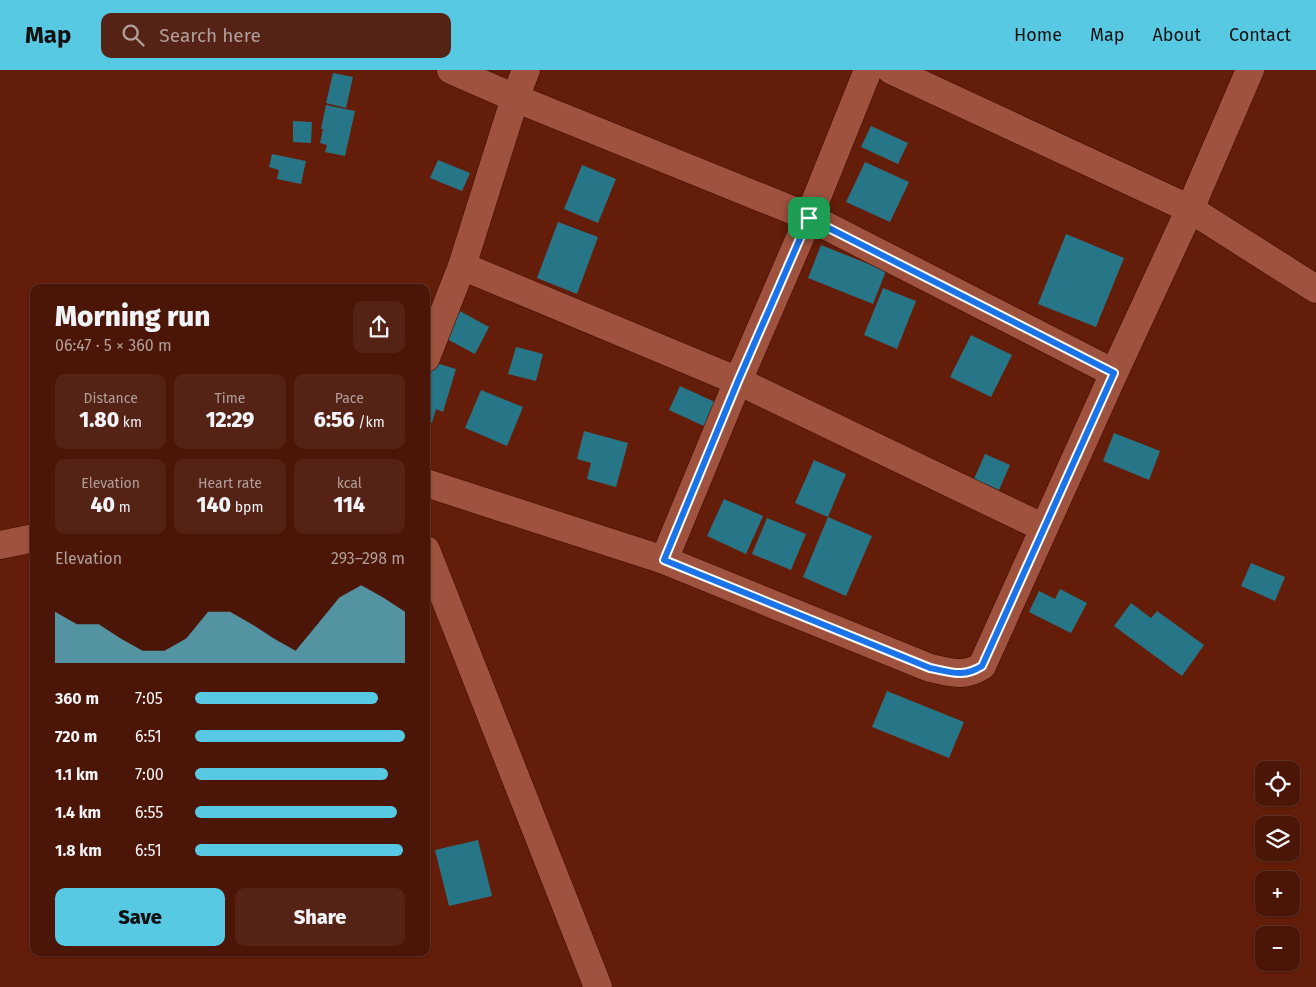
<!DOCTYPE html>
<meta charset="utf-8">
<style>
:root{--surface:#4b1607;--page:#552315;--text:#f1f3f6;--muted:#b29f9b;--line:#623528;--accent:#58c9e3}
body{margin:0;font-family:"Fira Sans",sans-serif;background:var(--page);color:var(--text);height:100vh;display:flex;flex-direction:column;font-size:19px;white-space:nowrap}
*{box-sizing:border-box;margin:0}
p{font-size:16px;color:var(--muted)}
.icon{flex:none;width:28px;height:28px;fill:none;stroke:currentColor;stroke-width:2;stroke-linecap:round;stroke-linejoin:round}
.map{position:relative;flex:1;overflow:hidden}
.sheet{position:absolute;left:30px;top:214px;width:400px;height:672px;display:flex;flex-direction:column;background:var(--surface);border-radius:10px;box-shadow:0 1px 4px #0004,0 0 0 1px var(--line)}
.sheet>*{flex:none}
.controls{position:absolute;left:1255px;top:691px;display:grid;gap:10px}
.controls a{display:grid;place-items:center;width:45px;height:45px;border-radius:10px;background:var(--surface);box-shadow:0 1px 4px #0004,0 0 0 1px var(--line);font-size:25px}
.pin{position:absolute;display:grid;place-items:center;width:42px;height:42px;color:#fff;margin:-21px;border-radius:10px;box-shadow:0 2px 8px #0006}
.round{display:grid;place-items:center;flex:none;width:52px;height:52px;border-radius:10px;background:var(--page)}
.summary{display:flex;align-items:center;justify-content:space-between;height:85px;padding:0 25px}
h1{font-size:28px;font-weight:800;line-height:38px}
.figures{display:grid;grid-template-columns:repeat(3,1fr);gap:8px;height:85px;padding:5px 25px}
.figures div{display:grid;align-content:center;border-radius:10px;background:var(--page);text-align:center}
.figures b{font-size:21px;font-weight:800}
.figures small{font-size:14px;font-weight:400}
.figures p{font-size:14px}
.chart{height:140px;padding:10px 25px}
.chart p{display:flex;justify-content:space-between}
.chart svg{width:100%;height:90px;margin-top:5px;fill:var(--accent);opacity:.7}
.action{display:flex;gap:10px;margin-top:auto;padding:10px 25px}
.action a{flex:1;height:58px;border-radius:10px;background:var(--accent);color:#111;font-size:20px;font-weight:800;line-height:58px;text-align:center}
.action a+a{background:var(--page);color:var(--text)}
ul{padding:0 25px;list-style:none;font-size:16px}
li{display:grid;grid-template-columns:80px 60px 1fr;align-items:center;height:38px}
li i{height:12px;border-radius:6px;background:var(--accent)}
header{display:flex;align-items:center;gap:30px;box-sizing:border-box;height:70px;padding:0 25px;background:var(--accent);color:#111}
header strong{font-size:24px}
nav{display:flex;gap:28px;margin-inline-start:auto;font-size:18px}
.search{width:350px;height:45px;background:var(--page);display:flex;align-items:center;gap:12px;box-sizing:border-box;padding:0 18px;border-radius:10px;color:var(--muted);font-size:19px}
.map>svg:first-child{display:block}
.building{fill:#267688}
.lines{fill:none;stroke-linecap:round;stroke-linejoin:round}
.minor-casing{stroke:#3f0900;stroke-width:29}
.minor{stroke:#9f523e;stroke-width:28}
.route-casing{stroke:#fff;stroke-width:10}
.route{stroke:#1a73e8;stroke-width:6}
</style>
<header>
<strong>Map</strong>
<div class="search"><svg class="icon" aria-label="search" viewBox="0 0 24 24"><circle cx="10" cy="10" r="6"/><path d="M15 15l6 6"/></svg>Search here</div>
<nav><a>Home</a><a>Map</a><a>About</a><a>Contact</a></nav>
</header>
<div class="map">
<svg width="1316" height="917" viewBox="0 0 1316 917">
<rect width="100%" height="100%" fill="#641d09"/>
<g class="building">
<polygon points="333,3 353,7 346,38 326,33"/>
<polygon points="326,35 355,41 345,86 325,82 327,75 320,73 323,59 321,59"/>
<polygon points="293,51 312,52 311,73 293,72"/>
<polygon points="871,56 908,73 898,94 861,77"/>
<polygon points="272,84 306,91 301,114 277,109 279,100 269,97"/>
<polygon points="438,90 470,103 462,121 430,108"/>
<polygon points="865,92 909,112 890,152 846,132"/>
<polygon points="582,95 616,109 598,153 564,139"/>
<polygon points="558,152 598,167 577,224 537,208"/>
<polygon points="1066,164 1124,188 1096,257 1038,234"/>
<polygon points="821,175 886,201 873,234 808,208"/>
<polygon points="883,218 916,231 897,279 864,265"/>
<polygon points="460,241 489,257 475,284 445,268"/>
<polygon points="971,265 1012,285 991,327 950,307"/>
<polygon points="516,277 543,284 536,311 508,304"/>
<polygon points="426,290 456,299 443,342 436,339 432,353 426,352"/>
<polygon points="680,316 717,333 706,357 669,340"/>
<polygon points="481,320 523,337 507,376 465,358"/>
<polygon points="584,361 628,373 616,417 587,409 591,393 577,389"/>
<polygon points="1114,363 1160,381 1149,410 1103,391"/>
<polygon points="985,384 1010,395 999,420 974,409"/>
<polygon points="814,390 846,404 828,447 795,433"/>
<polygon points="724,429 763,446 746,484 707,466"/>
<polygon points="828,447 872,466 846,526 803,507"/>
<polygon points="767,448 806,464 791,500 752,484"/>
<polygon points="1251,493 1285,507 1275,531 1241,516"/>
<polygon points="1060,519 1087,533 1071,563 1029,542 1039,521 1055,529"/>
<polygon points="1131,533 1151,548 1157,541 1204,575 1182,606 1114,556"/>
<polygon points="887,621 964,652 949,688 872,657"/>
<polygon points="478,770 492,826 449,836 435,780"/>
</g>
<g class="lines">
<g class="minor-casing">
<g id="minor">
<polyline points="451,0 515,28 809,147 1114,303"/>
<polyline points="891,0 1190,139 1316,219"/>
<polyline points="462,196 738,311 1044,458"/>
<polyline points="426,288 462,196 515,28 526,0"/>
<path d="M426,413L664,490L930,598C951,602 963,608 982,596L1114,303L1190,139L1250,0"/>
<polyline points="0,475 34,468"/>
<polyline points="426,480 598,917"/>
<polyline points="664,490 738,311 809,147 868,0"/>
</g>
</g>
<use href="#minor" class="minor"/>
</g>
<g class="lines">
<g class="route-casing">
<path id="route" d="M809,148L1114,303L982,596C963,608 951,602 930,598L664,490L738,311Z"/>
</g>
<use href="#route" class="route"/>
</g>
</svg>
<div class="controls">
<a><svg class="icon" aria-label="locate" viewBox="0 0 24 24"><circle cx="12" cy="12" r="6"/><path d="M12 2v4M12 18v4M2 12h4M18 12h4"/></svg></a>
<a><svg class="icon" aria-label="layers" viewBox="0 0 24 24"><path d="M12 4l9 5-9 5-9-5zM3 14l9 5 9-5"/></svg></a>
<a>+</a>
<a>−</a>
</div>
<div class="pin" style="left:809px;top:148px;background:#1e9e55"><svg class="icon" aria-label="arrive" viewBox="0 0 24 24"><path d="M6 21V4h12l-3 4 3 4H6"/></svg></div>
<section class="sheet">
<div class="summary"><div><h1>Morning run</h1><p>06:47 · 5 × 360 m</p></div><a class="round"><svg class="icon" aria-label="share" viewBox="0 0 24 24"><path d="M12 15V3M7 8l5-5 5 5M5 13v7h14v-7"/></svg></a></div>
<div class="figures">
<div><p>Distance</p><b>1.80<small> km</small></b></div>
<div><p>Time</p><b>12:29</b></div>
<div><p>Pace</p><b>6:56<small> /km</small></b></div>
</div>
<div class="figures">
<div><p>Elevation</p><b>40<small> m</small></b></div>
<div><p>Heart rate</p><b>140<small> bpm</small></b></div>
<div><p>kcal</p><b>114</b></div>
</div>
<div class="chart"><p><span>Elevation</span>293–298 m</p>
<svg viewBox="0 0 160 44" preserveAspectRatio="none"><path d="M0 44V19L10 25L20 25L30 32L40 38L50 38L60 32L70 19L80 19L90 25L100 32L110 38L120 25L130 12L140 6L150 12L160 19V44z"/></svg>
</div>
<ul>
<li><b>360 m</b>7:05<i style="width:87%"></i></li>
<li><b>720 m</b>6:51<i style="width:100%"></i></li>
<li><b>1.1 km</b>7:00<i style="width:92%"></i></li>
<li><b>1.4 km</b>6:55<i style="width:96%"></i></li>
<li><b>1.8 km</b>6:51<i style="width:99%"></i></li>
</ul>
<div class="action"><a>Save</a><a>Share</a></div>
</section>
</div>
